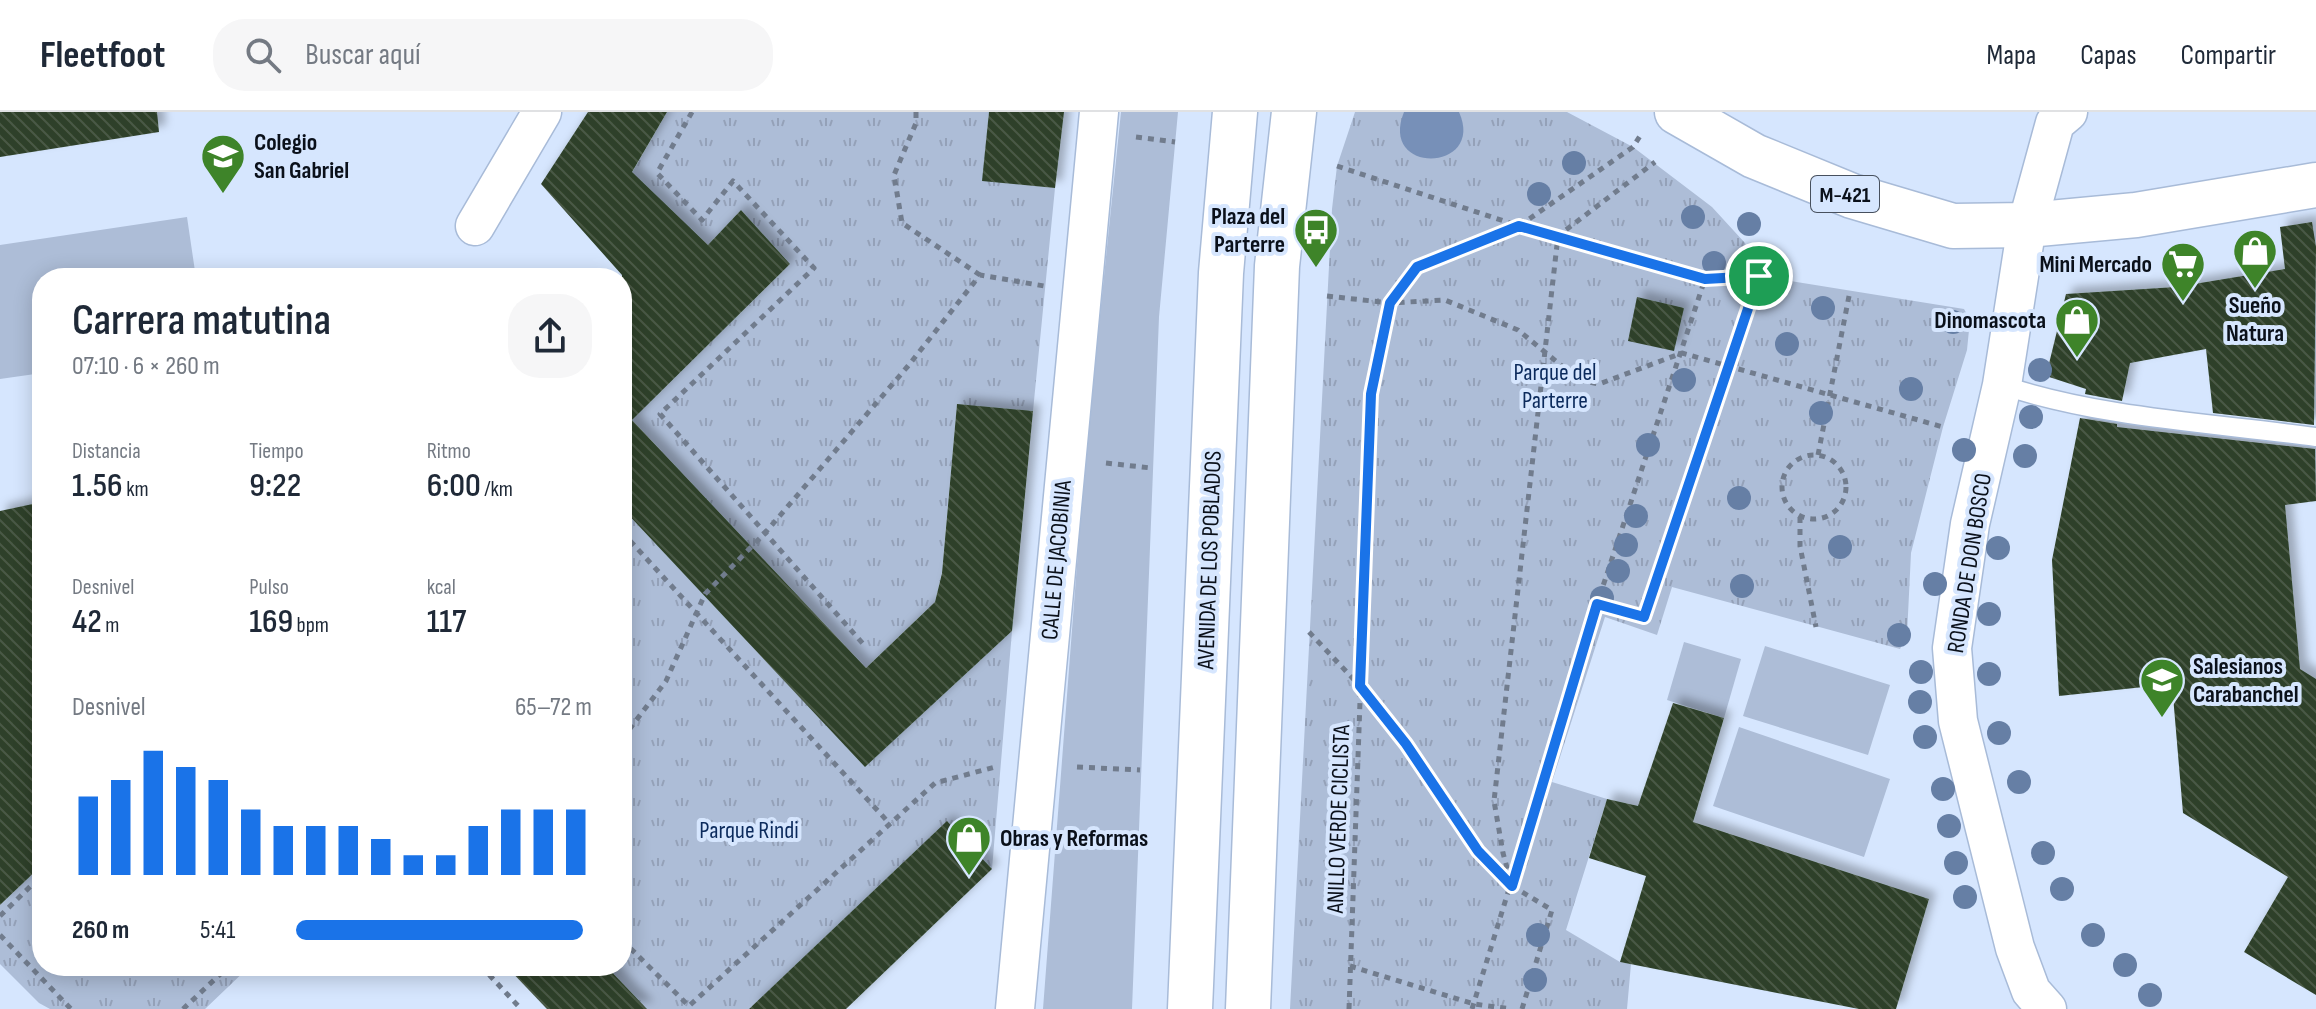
<!DOCTYPE html>
<html lang="es">
<meta charset="utf-8">
<style>
:root{--surface:#fff;--page:#f6f6f7;--text:#1f2937;--muted:#747a83;--line:#e0e1e3;--accent:#1a73e8}
body{margin:0;font-family:"Sofia Sans Condensed",sans-serif;background:var(--page);color:var(--text);height:100vh;display:flex;flex-direction:column;font-size:30px;white-space:nowrap}
*{box-sizing:border-box;margin:0}
p{font-size:26px;color:var(--muted)}
.icon{flex:none;width:44px;height:44px;fill:none;stroke:currentColor;stroke-width:2;stroke-linecap:round;stroke-linejoin:round}
.map{position:relative;flex:1;overflow:hidden}
.details{position:absolute;left:32px;top:156px;width:600px;height:708px;display:flex;flex-direction:column;background:var(--surface);border-radius:32px;box-shadow:0 4px 20px #0003}
.details>*{flex:none}
.pin{position:absolute;display:grid;place-items:center;width:68px;height:68px;color:#fff;margin:-34px;border:4px solid #fff;border-radius:50%;box-shadow:0 2px 8px #0007}
.round{display:grid;place-items:center;flex:none;width:84px;height:84px;border-radius:32px;background:var(--page)}
.head{display:flex;align-items:center;justify-content:space-between;height:136px;padding:0 40px}
h1{font-size:44px;font-weight:600;line-height:60px}
.figures{display:grid;grid-template-columns:repeat(3,1fr);gap:12px;height:136px;padding:8px 40px}
.figures div{display:grid;align-content:center}
.figures b{font-size:34px;font-weight:600}
.figures small{font-size:22px;font-weight:400}
.figures p{font-size:22px}
.chart{height:224px;padding:16px 40px}
.chart p{display:flex;justify-content:space-between}
.chart svg{width:100%;height:144px;margin-top:8px;stroke:var(--accent);stroke-width:6}
ul{padding:0 40px;list-style:none;font-size:26px}
li{display:grid;grid-template-columns:128px 96px 1fr;align-items:center;height:60px}
li i{height:20px;border-radius:10px;background:var(--accent)}
header{display:flex;align-items:center;gap:48px;box-sizing:border-box;height:112px;padding:0 40px;background:var(--surface);border-bottom:2px solid var(--line)}
header strong{font-size:38px}
nav{display:flex;gap:44px;margin-inline-start:auto;font-size:28px}
.search{width:560px;height:72px;background:var(--page);display:flex;align-items:center;gap:20px;box-sizing:border-box;padding:0 28px;border-radius:32px;color:var(--muted);font-size:30px}
.map>svg:first-child{display:block}
.grass{fill:url(#grass-tufts)}
.garden{fill:#adbdd7}
.water{fill:#7790b8}
.building{fill:url(#building-back-hatch);filter:url(#shadow)}
.lines{fill:none;stroke-linecap:round;stroke-linejoin:round}
.lane-casing{stroke:#a8bbd8;stroke-width:21}
.street-casing{stroke:#a8bbd8;stroke-width:41}
.primary-casing{stroke:#a8bbd8;stroke-width:47}
.path{stroke:#717c8d;stroke-width:5;stroke-dasharray:6 6;stroke-linecap:butt}
.lane{stroke:#fff;stroke-width:18}
.street{stroke:#fff;stroke-width:38}
.primary{stroke:#fff;stroke-width:44}
.tree{fill:#667fa5}
.route-casing{stroke:#fff;stroke-width:16}
.route{stroke:#1a73e8;stroke-width:10}
.labels{text-anchor:middle;stroke-width:8;stroke-linejoin:round;paint-order:stroke}
.shield{fill:#d6e6fe;stroke:#47505e;stroke-width:2}
.shield-label{font-size:22px;font-weight:bold;fill:#0a101a}
.poi-label{font-size:24px;font-weight:bold;fill:#0a101a;stroke:#d6e6fe;text-anchor:start}
.park-label{font-size:24px;fill:#0b2a5c;stroke:#d6e6fe}
.street-label{font-size:24px;fill:#0a101a;stroke:#d6e6fe}
</style>
<header>
<strong>Fleetfoot</strong>
<div class="search"><svg class="icon" aria-label="search" viewBox="0 0 24 24"><circle cx="10" cy="10" r="6"/><path d="M15 15l6 6"/></svg>Buscar aquí</div>
<nav><a>Mapa</a><a>Capas</a><a>Compartir</a></nav>
</header>
<div class="map">
<svg width="2316" height="897" viewBox="0 0 2316 897">
<defs>
<pattern id="grass-tufts" width="24" height="20" patternUnits="userSpaceOnUse" patternTransform="scale(2)"><rect width="24" height="20" fill="#adbdd7"/><path d="M3 7l-1-3M5 7V3M7 7l1-3M15 17l-1-3M17 17v-4M19 17l1-3" fill="none" stroke="#94a1b8"/></pattern>
<pattern id="building-back-hatch" width="6" height="6" patternUnits="userSpaceOnUse" patternTransform="scale(2)"><rect width="6" height="6" fill="#2e4129"/><path d="M-1 5l2 2M0 0l6 6M5-1l2 2" fill="none" stroke="#495946"/></pattern>
<filter id="shadow"><feDropShadow dx="7" dy="-7" stdDeviation="4" flood-color="#0004"/></filter>
</defs>
<rect width="100%" height="100%" fill="#d6e6fe"/>
<g class="grass">
<polygon points="667,0 989,0 983,68 1055,76 1033,299 957,293 942,460 935,490 866,556 632,308 790,152 741,98 706,136 630,64"/>
<polygon points="1355,0 1567,0 1633,35 1712,95 1745,131 1759,164 1964,197 1970,208 1967,238 1943,315 1911,441 1907,523 1900,537 1672,475 1657,523 1605,505 1552,670 1607,687 1566,818 1620,850 1631,852 1627,897 1290,897 1332,97 1337,54"/>
<polygon points="622,396 865,654 1012,519 992,757 948,710 749,897 647,897 606,854 622,854"/>
<polygon points="42,753 42,854 250,854 205,897 50,897 39,891 0,852 0,793"/>
</g>
<g class="garden">
<polygon points="1121,0 1178,0 1159,205 1132,897 1043,897 1085,348"/>
<polygon points="187,105 196,166 42,166 42,261 0,267 0,133"/>
<polygon points="1684,530 1741,547 1724,606 1667,588"/>
<polygon points="1765,534 1890,573 1868,643 1743,604"/>
<polygon points="1739,615 1890,667 1864,745 1713,694"/>
</g>
<path class="water" d="M1404,0H1459C1486,60 1378,64 1404,0Z"/>
<g class="building">
<polygon points="0,0 157,0 159,20 0,45"/>
<polygon points="588,0 667,0 632,60 708,133 741,98 790,152 632,308 866,556 935,490 942,461 957,292 1033,299 1012,519 865,655 622,396 622,163 541,72"/>
<polygon points="989,0 1064,0 1055,76 982,69"/>
<polygon points="2312,110 2316,135 2314,313 2213,301 2206,237 2130,251 2122,289 2085,282 2086,277 2046,264 2066,182 2176,175 2285,157 2280,115"/>
<polygon points="1637,185 1684,196 1674,239 1628,229"/>
<polygon points="2080,306 2117,312 2117,315 2315,337 2316,389 2285,393 2300,557 2316,567 2316,883 2244,840 2288,765 2183,701 2172,572 2059,584 2052,448"/>
<polygon points="42,390 42,753 0,793 0,399"/>
<polygon points="1673,591 1724,606 1693,710 1929,787 1896,897 1859,897 1620,850 1646,764 1589,746 1607,687 1638,694"/>
<polygon points="947,709 992,757 846,897 749,897"/>
<polygon points="506,854 606,854 647,897 547,897"/>
</g>
<g class="lines">
<g class="lane-casing">
<path id="lane" d="M2002,273C2101,306 2213,311 2316,325"/>
</g>
<g class="street-casing">
<g id="street">
<polyline points="475,114 542,0"/>
<polyline points="1015,897 1099,0"/>
<polyline points="2047,897 2031,879 2015,836 1958,609 1952,536 1970,412 2002,273 2027,113 2055,11 2068,0"/>
</g>
</g>
<g class="primary-casing">
<g id="primary">
<polyline points="1677,0 1754,44 1852,84 1953,114 2027,113 2136,103 2316,73"/>
<polyline points="1190,897 1221,161 1235,0"/>
<polyline points="1248,897 1277,154 1294,0"/>
</g>
</g>
<g class="path">
<polyline points="692,0 657,61 702,108 733,69 814,156 660,302 865,534"/>
<polyline points="916,0 916,11 894,63 902,111 980,163"/>
<polyline points="1136,25 1175,30"/>
<polyline points="1337,54 1519,114 1705,167 1759,164 1644,505 1597,492"/>
<polyline points="1327,184 1390,191 1445,188 1518,218 1579,268 1599,272 1682,241 1943,315"/>
<circle cx="1814" cy="375" r="32"/>
<polyline points="1818,343 1850,179"/>
<polyline points="1106,351 1151,356"/>
<polyline points="1800,405 1800,434 1816,515"/>
<polyline points="622,420 890,712"/>
<polyline points="1309,520 1360,574 1406,632 1478,739 1511,774"/>
<polyline points="622,627 666,569 705,482 765,421 908,254 980,163 1044,174"/>
<polyline points="1077,655 1140,658"/>
<polyline points="0,804 42,763"/>
<polyline points="0,823 71,897"/>
<polyline points="622,828 689,894 935,671 995,655"/>
<polyline points="481,854 521,897"/>
<polyline points="1350,854 1474,892 1511,897"/>
<polyline points="183,897 229,854"/>
<polyline points="1349,897 1371,282 1390,191 1417,155 1519,114 1633,35 1640,24"/>
<polyline points="1472,897 1597,492 1705,167"/>
<polyline points="1522,897 1552,798 1512,774 1503,741 1494,689 1558,124 1655,50"/>
</g>
<use href="#lane" class="lane"/>
<use href="#street" class="street"/>
<use href="#primary" class="primary"/>
</g>
<g class="tree">
<circle cx="1574" cy="51" r="12"/>
<circle cx="1539" cy="82" r="12"/>
<circle cx="1693" cy="105" r="12"/>
<circle cx="1749" cy="112" r="12"/>
<circle cx="1714" cy="151" r="12"/>
<circle cx="1823" cy="196" r="12"/>
<circle cx="1953" cy="210" r="12"/>
<circle cx="1787" cy="232" r="12"/>
<circle cx="2040" cy="258" r="12"/>
<circle cx="1684" cy="268" r="12"/>
<circle cx="1911" cy="277" r="12"/>
<circle cx="1821" cy="301" r="12"/>
<circle cx="2031" cy="305" r="12"/>
<circle cx="1648" cy="333" r="12"/>
<circle cx="1964" cy="338" r="12"/>
<circle cx="2025" cy="344" r="12"/>
<circle cx="1739" cy="386" r="12"/>
<circle cx="1636" cy="404" r="12"/>
<circle cx="1626" cy="433" r="12"/>
<circle cx="1840" cy="435" r="12"/>
<circle cx="1998" cy="436" r="12"/>
<circle cx="1618" cy="459" r="12"/>
<circle cx="1935" cy="472" r="12"/>
<circle cx="1742" cy="474" r="12"/>
<circle cx="1602" cy="486" r="12"/>
<circle cx="1989" cy="502" r="12"/>
<circle cx="1899" cy="523" r="12"/>
<circle cx="1921" cy="560" r="12"/>
<circle cx="1989" cy="562" r="12"/>
<circle cx="1920" cy="590" r="12"/>
<circle cx="1999" cy="621" r="12"/>
<circle cx="1925" cy="625" r="12"/>
<circle cx="2019" cy="670" r="12"/>
<circle cx="1943" cy="677" r="12"/>
<circle cx="1949" cy="714" r="12"/>
<circle cx="2043" cy="741" r="12"/>
<circle cx="1956" cy="751" r="12"/>
<circle cx="2062" cy="777" r="12"/>
<circle cx="1965" cy="785" r="12"/>
<circle cx="1538" cy="823" r="12"/>
<circle cx="2093" cy="823" r="12"/>
<circle cx="2125" cy="853" r="12"/>
<circle cx="1535" cy="868" r="12"/>
<circle cx="2150" cy="883" r="12"/>
</g>
<g class="lines">
<g class="route-casing">
<polygon id="route" points="1519,114 1705,167 1759,164 1644,505 1597,492 1512,774 1478,739 1406,632 1360,574 1371,282 1390,191 1417,155"/>
</g>
<use href="#route" class="route"/>
</g>
<defs>
<g id="school-pin" transform="scale(2.3)"><path d="M0 17L-7.5 6A9.5 9.5 0 1 1 7.5 6Z" fill="#3e8429" stroke="#d6e6fe"/><path d="M0-5L7-2L0 1L-7-2ZM-4 1L0 2.5L4 1V4Q0 6-4 4Z" fill="#fff"/></g>
<g id="bus-pin" transform="scale(2.3)"><path d="M0 17L-7.5 6A9.5 9.5 0 1 1 7.5 6Z" fill="#3e8429" stroke="#d6e6fe"/><path d="M-5-6H5V4H4V6H2V4H-2V6H-4V4H-5ZM-3.5-4V0h7V-4ZM-3.5 1.2v1.5H-2V1.2ZM2 1.2v1.5H3.5V1.2Z" fill="#fff"/></g>
<g id="shop-pin" transform="scale(2.3)"><path d="M0 17L-7.5 6A9.5 9.5 0 1 1 7.5 6Z" fill="#3e8429" stroke="#d6e6fe"/><path d="M-5-2.5h2.3a2.7 3.5 0 0 1 5.4 0H5L5.5 6h-11ZM-1.5-2.5h3a1.5 2.3 0 0 0-3 0Z" fill="#fff"/></g>
<g id="supermarket-pin" transform="scale(2.3)"><path d="M0 17L-7.5 6A9.5 9.5 0 1 1 7.5 6Z" fill="#3e8429" stroke="#d6e6fe"/><path d="M-6-5.5h2.5l.6 2H6L4.5 2H-2.5L-4.4-4H-6ZM-1.5 3.2a1.3 1.3 0 1 0 .1 0ZM3 3.2a1.3 1.3 0 1 0 .1 0Z" fill="#fff"/></g>
</defs>
<g fill-rule="evenodd">
<use href="#school-pin" x="223" y="44"/>
<use href="#bus-pin" x="1316" y="118"/>
<use href="#shop-pin" x="2255" y="139"/>
<use href="#supermarket-pin" x="2183" y="152"/>
<use href="#shop-pin" x="2077" y="208"/>
<use href="#school-pin" x="2162" y="568"/>
<use href="#shop-pin" x="969" y="726"/>
</g>
<g class="labels">
<rect class="shield" x="1811" y="64" width="68" height="36" rx="6"/>
<g class="shield-label">
<text x="1845" y="90">M-421</text>
</g>
<g class="poi-label">
<text x="254" y="38">Colegio<tspan x="254" dy="28">San Gabriel</tspan></text>
<text x="1285" y="112" text-anchor="end">Plaza del<tspan x="1285" dy="28">Parterre</tspan></text>
<text x="2152" y="160" text-anchor="end">Mini Mercado</text>
<text x="2255" y="201" text-anchor="middle">Sueño<tspan x="2255" dy="28">Natura</tspan></text>
<text x="2046" y="216" text-anchor="end">Dinomascota</text>
<text x="2193" y="562">Salesianos<tspan x="2193" dy="28">Carabanchel</tspan></text>
<text x="1000" y="734">Obras y Reformas</text>
</g>
<g class="park-label">
<text x="1555" y="268">Parque del<tspan x="1555" dy="28">Parterre</tspan></text>
<text x="749" y="726">Parque Rindi</text>
</g>
<g class="street-label">
<text transform="translate(1056 448) rotate(-85)" y="8">CALLE DE JACOBINIA</text>
<text transform="translate(1209 448) rotate(-88)" y="8">AVENIDA DE LOS POBLADOS</text>
<text transform="translate(1969 451) rotate(-81)" y="8">RONDA DE DON BOSCO</text>
<text transform="translate(1338 707) rotate(-88)" y="8">ANILLO VERDE CICLISTA</text>
</g>
</g>
</svg>
<div class="pin" style="left:1759px;top:164px;background:#1e9e55"><svg class="icon" aria-label="arrive" viewBox="0 0 24 24"><path d="M6 21V4h12l-3 4 3 4H6"/></svg></div>
<section class="details">
<div class="head"><div><h1>Carrera matutina</h1><p>07:10 · 6 × 260 m</p></div><a class="round"><svg class="icon" aria-label="share" viewBox="0 0 24 24"><path d="M12 15V3M7 8l5-5 5 5M5 13v7h14v-7"/></svg></a></div>
<div class="figures">
<div><p>Distancia</p><b>1.56<small> km</small></b></div>
<div><p>Tiempo</p><b>9:22</b></div>
<div><p>Ritmo</p><b>6:00<small> /km</small></b></div>
</div>
<div class="figures">
<div><p>Desnivel</p><b>42<small> m</small></b></div>
<div><p>Pulso</p><b>169<small> bpm</small></b></div>
<div><p>kcal</p><b>117</b></div>
</div>
<div class="chart"><p><span>Desnivel</span>65–72 m</p>
<svg viewBox="0 0 160 44" preserveAspectRatio="none"><path d="M5 44V20M15 44V15M25 44V6M35 44V11M45 44V15M55 44V24M65 44V29M75 44V29M85 44V29M95 44V33M105 44V38M115 44V38M125 44V29M135 44V24M145 44V24M155 44V24"/></svg>
</div>
<ul>
<li><b>260 m</b>5:41<i style="width:97%"></i></li>
</ul>
</section>
</div>
